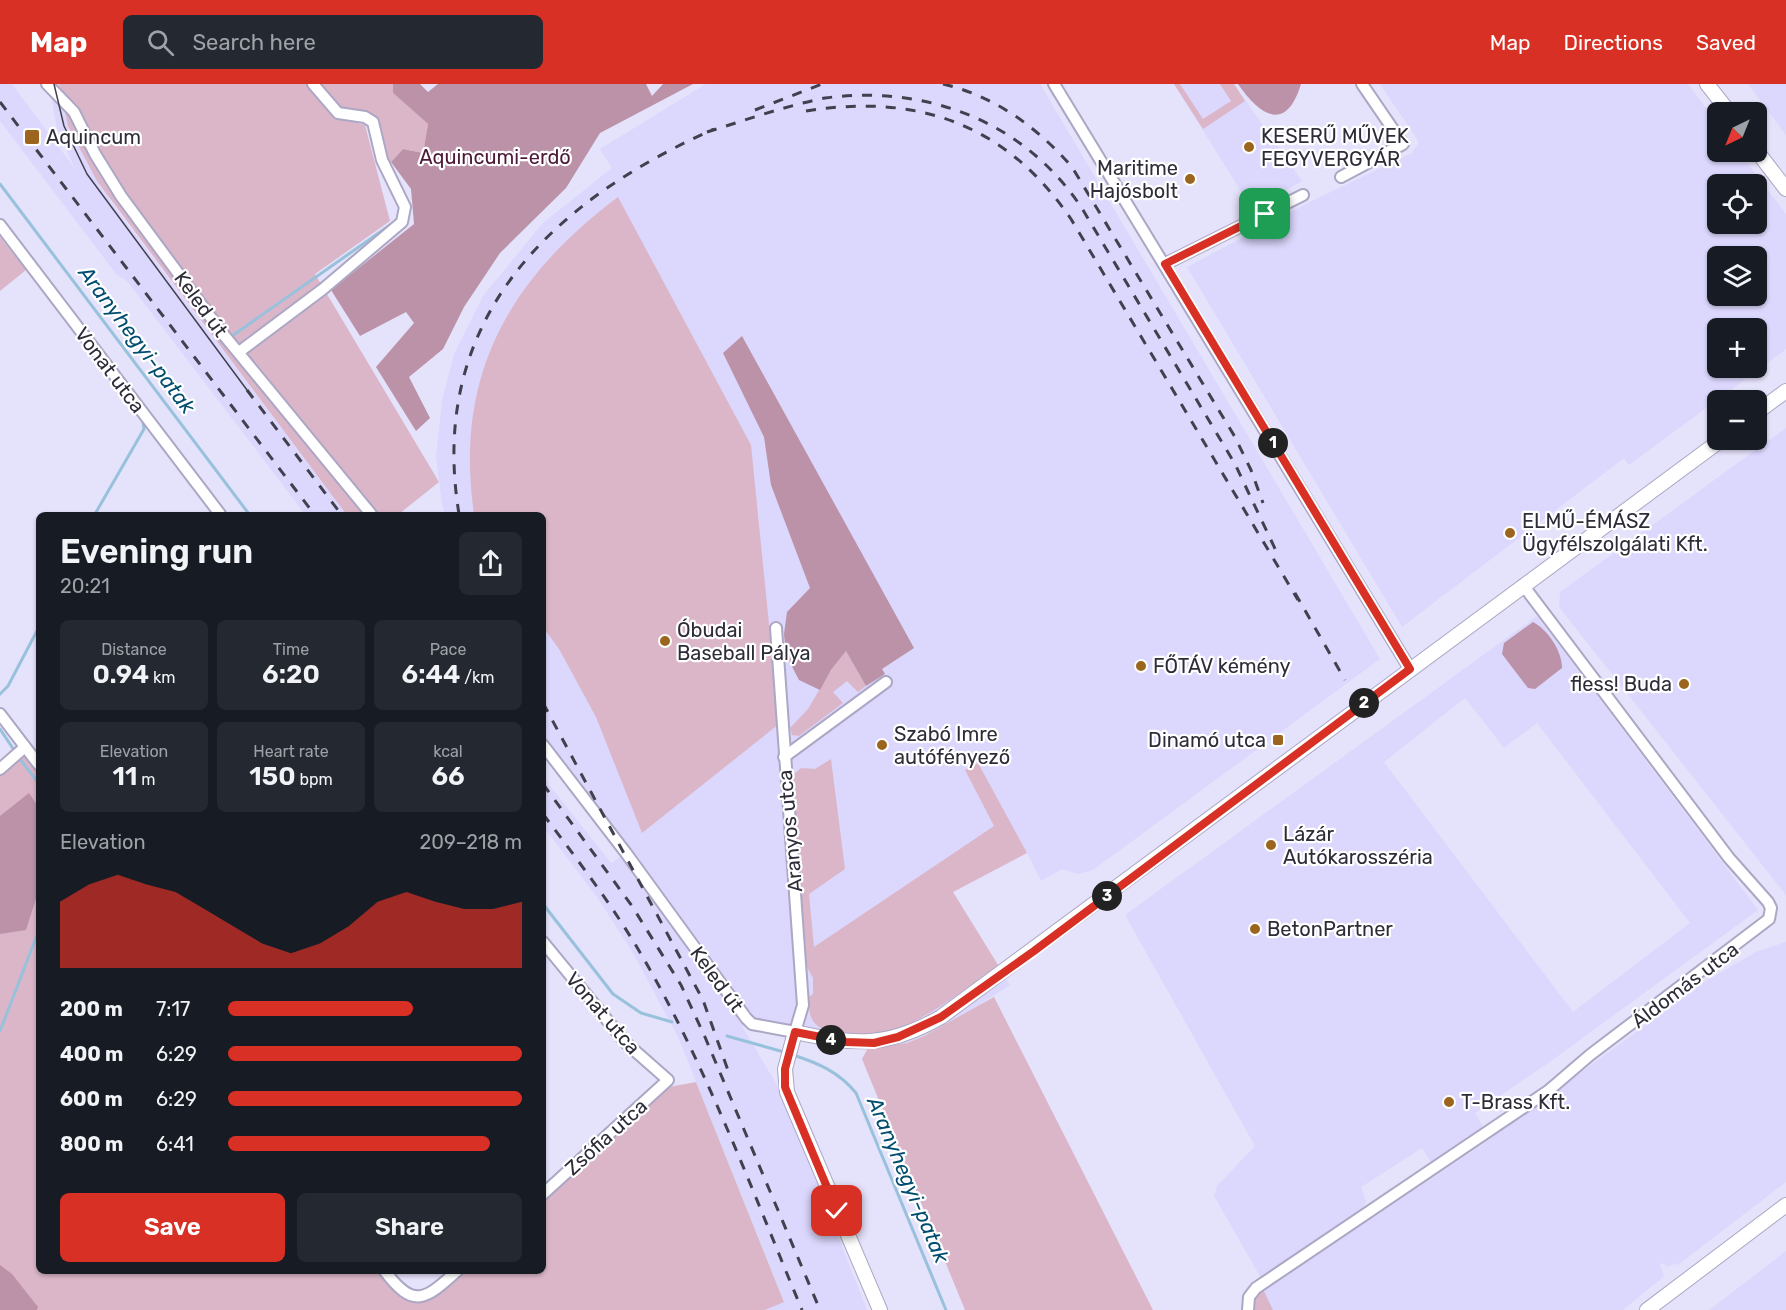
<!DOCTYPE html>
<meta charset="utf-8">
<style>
:root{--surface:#171b24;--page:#242831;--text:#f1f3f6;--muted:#9ea1a6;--accent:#d93025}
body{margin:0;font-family:Rubik,sans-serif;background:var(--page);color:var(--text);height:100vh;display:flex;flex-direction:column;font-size:22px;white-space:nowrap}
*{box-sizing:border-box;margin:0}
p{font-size:20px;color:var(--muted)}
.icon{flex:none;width:33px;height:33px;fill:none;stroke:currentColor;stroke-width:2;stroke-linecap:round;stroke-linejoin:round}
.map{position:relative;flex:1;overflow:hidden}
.panel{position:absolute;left:36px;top:428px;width:510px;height:762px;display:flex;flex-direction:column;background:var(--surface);border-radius:9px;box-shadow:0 2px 4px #0004}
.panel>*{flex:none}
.needle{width:39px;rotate:223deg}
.fabs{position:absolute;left:1707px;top:18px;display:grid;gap:12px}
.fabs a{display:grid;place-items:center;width:60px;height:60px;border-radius:9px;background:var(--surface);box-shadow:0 2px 4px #0004;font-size:30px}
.pin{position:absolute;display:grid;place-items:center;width:51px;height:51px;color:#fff;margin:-26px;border-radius:12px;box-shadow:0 3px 9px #0006}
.km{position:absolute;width:30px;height:30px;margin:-15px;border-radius:50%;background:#222;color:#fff;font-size:16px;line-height:30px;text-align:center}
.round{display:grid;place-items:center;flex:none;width:63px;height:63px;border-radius:9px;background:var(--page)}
.headline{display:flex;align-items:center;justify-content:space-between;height:102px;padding:0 24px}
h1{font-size:33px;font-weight:600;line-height:45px}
.stats{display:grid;grid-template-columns:repeat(3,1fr);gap:9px;height:102px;padding:6px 24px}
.stats div{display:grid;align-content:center;border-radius:9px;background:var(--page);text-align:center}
.stats b{font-size:26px;font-weight:600}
.stats small{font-size:16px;font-weight:400}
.stats p{font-size:16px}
.chart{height:168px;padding:12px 24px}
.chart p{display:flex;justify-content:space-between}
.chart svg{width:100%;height:108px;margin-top:6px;fill:var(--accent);opacity:.7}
.action{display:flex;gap:12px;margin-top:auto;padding:12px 24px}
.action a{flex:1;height:69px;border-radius:9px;background:var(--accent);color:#fff;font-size:24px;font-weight:600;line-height:69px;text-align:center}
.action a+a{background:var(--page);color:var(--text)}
ul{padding:0 24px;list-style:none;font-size:20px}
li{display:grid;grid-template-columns:96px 72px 1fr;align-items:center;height:45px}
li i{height:15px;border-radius:8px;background:var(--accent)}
header{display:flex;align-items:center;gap:36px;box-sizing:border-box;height:84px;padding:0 30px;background:var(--accent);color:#fff}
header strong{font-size:28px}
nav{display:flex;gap:33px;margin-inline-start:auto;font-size:21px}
.search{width:420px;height:54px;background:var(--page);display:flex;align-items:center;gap:15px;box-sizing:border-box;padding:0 21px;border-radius:9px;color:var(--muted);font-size:22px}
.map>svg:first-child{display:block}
.built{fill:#dcd7fd;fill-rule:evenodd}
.green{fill:#dbb6c9}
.forest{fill:#bb92a7}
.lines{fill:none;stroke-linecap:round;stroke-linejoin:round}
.stream{stroke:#98c1db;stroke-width:3}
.minor-casing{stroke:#aba7c4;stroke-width:14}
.tertiary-casing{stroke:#aba7c4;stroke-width:16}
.minor{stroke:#fff;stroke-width:10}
.tertiary{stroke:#fff;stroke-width:14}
.tram{stroke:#42404e;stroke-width:1.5}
.rail{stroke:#42404e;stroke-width:3;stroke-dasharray:10 10;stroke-linecap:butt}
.route-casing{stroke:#fff;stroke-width:12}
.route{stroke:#d93025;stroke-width:8}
.poi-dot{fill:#9b651e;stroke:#fff;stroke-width:2}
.labels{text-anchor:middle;stroke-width:4.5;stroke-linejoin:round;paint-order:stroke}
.poi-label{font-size:20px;fill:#2d2c38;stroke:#fff;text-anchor:start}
.park-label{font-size:20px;fill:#4c1938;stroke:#fff}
.street-label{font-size:20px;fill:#2d2c38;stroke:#fff}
.water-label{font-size:21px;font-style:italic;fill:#004d6f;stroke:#fff}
</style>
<header>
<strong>Map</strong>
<div class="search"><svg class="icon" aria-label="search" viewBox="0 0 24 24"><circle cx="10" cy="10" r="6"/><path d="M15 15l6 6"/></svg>Search here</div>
<nav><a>Map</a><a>Directions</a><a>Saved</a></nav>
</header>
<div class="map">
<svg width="1786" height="1226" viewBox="0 0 1786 1226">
<rect width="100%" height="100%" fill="#e5e2fb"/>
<g class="built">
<polygon points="0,0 12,0 75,85 57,45 49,0 59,0 61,13 111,118 346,430 305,430 127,197 117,191 0,37"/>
<polygon points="706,0 1040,0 1380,575 1093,786 1078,790 1062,785 1041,797 1027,769 953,808 1010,901 951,939 907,959 868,964 742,942 780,1006 867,1226 765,1226 784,1217 679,955 632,867 597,813 543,742 543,693 611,779 626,769 543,655 543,430 445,430 442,420 436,372 442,317 454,270 483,212 543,139 612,84 600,65"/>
<polygon points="1174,0 1234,0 1302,97 1252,125"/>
<path d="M1380,0H1688L1717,39L1718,68H1739L1786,130V265L1629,381L1624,374L1402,543L1187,183L1314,116L1412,69L1419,58ZM1718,100H1756V140H1718ZM1718,172H1756V212H1718ZM1718,244H1756V284H1718Z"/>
<polygon points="1748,0 1786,0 1786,51"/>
<polygon points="1786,344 1786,811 1559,523 1560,508"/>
<path d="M1537,532L1758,826L1551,977L1475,1029L1483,1043L1431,1078L1422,1064L1361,1103L1366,1118L1361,1128L1261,1194L1214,1112L1217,1102L1255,1062L1125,831ZM1465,614L1504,664L1537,639L1690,839L1573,928L1384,678Z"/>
<polygon points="1786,858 1786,1098 1678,1181 1677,1179 1666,1183 1665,1179 1660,1180 1664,1192 1623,1226 1273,1226 1264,1207 1265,1201 1364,1137 1366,1138 1479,1063 1706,897 1758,867"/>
<polygon points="1786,1167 1786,1226 1709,1226 1716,1221"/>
</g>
<g class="green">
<polygon points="59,0 308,0 335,33 365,41 390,137 315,190 439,398 399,430 346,430 97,97 68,42"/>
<polygon points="317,0 393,0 393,9 428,40 423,69 403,65 391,78 386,78 378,43 336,22"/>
<polygon points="1174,0 1180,0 1203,35 1231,17 1220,0 1234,0 1245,17 1203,45"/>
<path d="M618,113L751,361L779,640L642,749L596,633L559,565L543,543V430H474C454,291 509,195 618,113Z"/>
<polygon points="0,153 26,186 0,207"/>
<polygon points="846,567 866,602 858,608 847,597 833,608 843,619 799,652 792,651 790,644 808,625 831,586"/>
<polygon points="25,663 39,683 39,1186 394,1187 415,1215 449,1187 543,1186 543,1107 658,1005 696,998 784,1218 765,1226 0,1226 0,685"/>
<path d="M831,675L845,785L809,810L814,863L994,742L965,686L978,679L1027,769L953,808L998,881C954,913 888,970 829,948C811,941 808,932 809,913L813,910V894L807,883L792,692L801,684L815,685Z"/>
<polygon points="994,913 1153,1226 965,1226 862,975 868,964 907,959 924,952"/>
<polygon points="1261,1205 1264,1207 1273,1226 1253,1226 1255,1210"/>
</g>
<g class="forest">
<polygon points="393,0 420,0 428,8 438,0 646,0 652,12 663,0 693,0 600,49 566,104 500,169 464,223 443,265 409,293 430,334 416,347 376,283 414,239 406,228 360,252 331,206 414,140 411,105 391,78 403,65 423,69 428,40 393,9"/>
<path d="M1238,0H1301C1286,49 1260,32 1238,0Z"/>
<polygon points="742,252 914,564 882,585 885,590 866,602 846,567 831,586 820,606 799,596 786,571 784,550 787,528 810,504 771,401 764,353 723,269"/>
<path d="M1533,538C1548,546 1562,567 1562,584L1535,605L1528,604L1502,570L1504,559Z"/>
<polygon points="29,709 39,724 39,805 26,846 0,850 0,732"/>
<polygon points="0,1181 12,1190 38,1223 37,1226 0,1226"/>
</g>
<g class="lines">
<g class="stream">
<polyline points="0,100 249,430"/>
<polyline points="222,259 390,141"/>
<polyline points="95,430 144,345 143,338"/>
<polyline points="0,610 8,602 39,543"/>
<polyline points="0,645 14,666"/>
<polyline points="20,675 39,700"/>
<polyline points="543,820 613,910 641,929 672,938"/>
<polyline points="0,947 39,846"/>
<polyline points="727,952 784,968"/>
<path d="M793,971C818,979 839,988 856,1009L946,1226"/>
</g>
<g class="minor-casing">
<g id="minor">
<polyline points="47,0 74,28 95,70 121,112 223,250 371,430"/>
<polyline points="1054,0 1410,585"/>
<polyline points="1341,93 1403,60 1362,0"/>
<polyline points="0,141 220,430"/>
<polyline points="1165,180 1303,111"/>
<polyline points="239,268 323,205 402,138 405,123 382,76 373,38 365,33 338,29 313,0"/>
<polyline points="0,630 39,681"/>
<polyline points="543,661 626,769 746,934 752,940 795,948 803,921 776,544"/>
<polyline points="784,673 886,598"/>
<polyline points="0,685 25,663"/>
<polyline points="543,858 626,959 668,996 543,1110"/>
<path d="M384,1186C414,1226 425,1216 458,1186"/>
<polyline points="1248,1226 1249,1213 1256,1204 1548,1007 1590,971 1769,835 1771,824 1768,818 1729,774 1523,501"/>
</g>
</g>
<g class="tertiary-casing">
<g id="tertiary">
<polyline points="1707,0 1729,28"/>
<polyline points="1756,66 1786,105"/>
<polyline points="1756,329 1786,307"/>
<path d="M880,1226L787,1008L785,985L795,948C854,961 887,964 941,933L1721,356"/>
<polyline points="1647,1226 1786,1121"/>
</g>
</g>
<use href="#minor" class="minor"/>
<use href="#tertiary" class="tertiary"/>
<polyline class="tram" points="54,0 64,42 87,90 247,306"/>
<g class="rail">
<path d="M943,0C995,12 1038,44 1072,83L1235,353L1251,386L1263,419"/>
<polyline points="0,18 314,430"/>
<polyline points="755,26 822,0"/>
<path d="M806,27C918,9 1006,40 1071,135L1298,516"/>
<path d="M707,48C746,36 785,22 825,14C928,0 1027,39 1083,126L1235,380L1278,471"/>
<polyline points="247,306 341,430"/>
<path d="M459,430C427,236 550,118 714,45"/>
<polyline points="1295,509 1345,596"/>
<polyline points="543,619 703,916 730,992"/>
<polyline points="543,700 632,822 681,901 705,953 820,1226"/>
<path d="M543,730C576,774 610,818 638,865C705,978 751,1104 802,1226"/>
</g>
</g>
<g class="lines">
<g class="route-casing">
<polyline id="route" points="837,1127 785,1003 785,985 795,948 846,958 874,959 898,953 941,933 1034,867 1410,585 1165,180 1265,130"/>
</g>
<use href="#route" class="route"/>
</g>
<g class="poi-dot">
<rect x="24" y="45" width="16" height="16" rx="3"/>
<circle cx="1249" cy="63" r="6"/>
<circle cx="1190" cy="95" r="6"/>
<circle cx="1510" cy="449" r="6"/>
<circle cx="665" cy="557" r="6"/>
<circle cx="1141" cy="582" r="6"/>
<circle cx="1684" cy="600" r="6"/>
<rect x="1272" y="650" width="12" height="12" rx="3"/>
<circle cx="882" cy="661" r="6"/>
<circle cx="1271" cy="761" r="6"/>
<circle cx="1255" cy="845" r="6"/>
<circle cx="1449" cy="1018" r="6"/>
</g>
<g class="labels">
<g class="poi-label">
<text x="1261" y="59">KESERŰ MŰVEK<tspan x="1261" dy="23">FEGYVERGYÁR</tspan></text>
<text x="46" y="60">Aquincum</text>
<text x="1178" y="91" text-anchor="end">Maritime<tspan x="1178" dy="23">Hajósbolt</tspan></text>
<text x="1522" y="444">ELMŰ-ÉMÁSZ<tspan x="1522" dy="23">Ügyfélszolgálati Kft.</tspan></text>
<text x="677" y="553">Óbudai<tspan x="677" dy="23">Baseball Pálya</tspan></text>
<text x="1153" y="589">FŐTÁV kémény</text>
<text x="1672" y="607" text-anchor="end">fless! Buda</text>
<text x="894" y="657">Szabó Imre<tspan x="894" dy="23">autófényező</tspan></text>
<text x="1266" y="663" text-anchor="end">Dinamó utca</text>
<text x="1283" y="757">Lázár<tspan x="1283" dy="23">Autókarosszéria</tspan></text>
<text x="1267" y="852">BetonPartner</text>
<text x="1461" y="1025">T-Brass Kft.</text>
</g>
<g class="park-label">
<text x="495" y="80">Aquincumi-erdő</text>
</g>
<g class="street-label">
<text transform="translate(201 220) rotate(54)" y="7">Keled út</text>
<text transform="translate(110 286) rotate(53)" y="7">Vonat utca</text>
<text transform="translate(790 747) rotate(-95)" y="7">Aranyos utca</text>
<text transform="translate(717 895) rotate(54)" y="7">Keled út</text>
<text transform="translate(1685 901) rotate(-37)" y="7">Áldomás utca</text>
<text transform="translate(603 929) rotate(49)" y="7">Vonat utca</text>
<text transform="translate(606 1053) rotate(-42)" y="7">Zsófia utca</text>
</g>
<g class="water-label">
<text transform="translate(137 256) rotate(53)" y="7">Aranyhegyi-patak</text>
<text transform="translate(908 1096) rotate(67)" y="7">Aranyhegyi-patak</text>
</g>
</g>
</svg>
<div class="fabs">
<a><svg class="needle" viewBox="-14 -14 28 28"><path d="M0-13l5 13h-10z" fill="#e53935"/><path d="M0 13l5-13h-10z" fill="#9ea1a6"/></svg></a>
<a><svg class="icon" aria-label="locate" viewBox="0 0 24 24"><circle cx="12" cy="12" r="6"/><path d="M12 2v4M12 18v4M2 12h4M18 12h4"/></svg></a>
<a><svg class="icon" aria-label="layers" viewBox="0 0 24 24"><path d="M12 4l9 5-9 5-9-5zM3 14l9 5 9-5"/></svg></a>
<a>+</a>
<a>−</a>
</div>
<div class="pin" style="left:1265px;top:130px;background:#1e9e55"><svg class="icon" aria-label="arrive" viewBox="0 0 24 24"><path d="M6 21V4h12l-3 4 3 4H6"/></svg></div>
<div class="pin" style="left:837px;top:1127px;background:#d93025"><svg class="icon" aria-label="check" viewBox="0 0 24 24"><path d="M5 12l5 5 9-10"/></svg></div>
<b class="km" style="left:1273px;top:359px">1</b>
<b class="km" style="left:1364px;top:619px">2</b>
<b class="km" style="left:1107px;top:812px">3</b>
<b class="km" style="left:831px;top:956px">4</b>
<section class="panel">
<div class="headline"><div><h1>Evening run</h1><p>20:21</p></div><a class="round"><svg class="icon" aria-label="share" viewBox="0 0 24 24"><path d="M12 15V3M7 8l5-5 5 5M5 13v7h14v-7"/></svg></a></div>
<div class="stats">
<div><p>Distance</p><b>0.94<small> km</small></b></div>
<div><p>Time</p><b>6:20</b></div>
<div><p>Pace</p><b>6:44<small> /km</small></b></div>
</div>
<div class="stats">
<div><p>Elevation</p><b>11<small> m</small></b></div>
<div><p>Heart rate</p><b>150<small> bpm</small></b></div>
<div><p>kcal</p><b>66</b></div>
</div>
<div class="chart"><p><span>Elevation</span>209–218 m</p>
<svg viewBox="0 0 160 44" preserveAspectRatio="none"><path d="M0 44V17L10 10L20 6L30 10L40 13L50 20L60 27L70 34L80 38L90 34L100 27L110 17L120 13L130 17L140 20L150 20L160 17V44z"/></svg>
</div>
<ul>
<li><b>200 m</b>7:17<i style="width:63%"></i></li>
<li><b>400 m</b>6:29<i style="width:100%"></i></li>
<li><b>600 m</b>6:29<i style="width:100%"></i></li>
<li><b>800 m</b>6:41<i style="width:89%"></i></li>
</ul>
<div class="action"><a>Save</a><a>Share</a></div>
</section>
</div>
